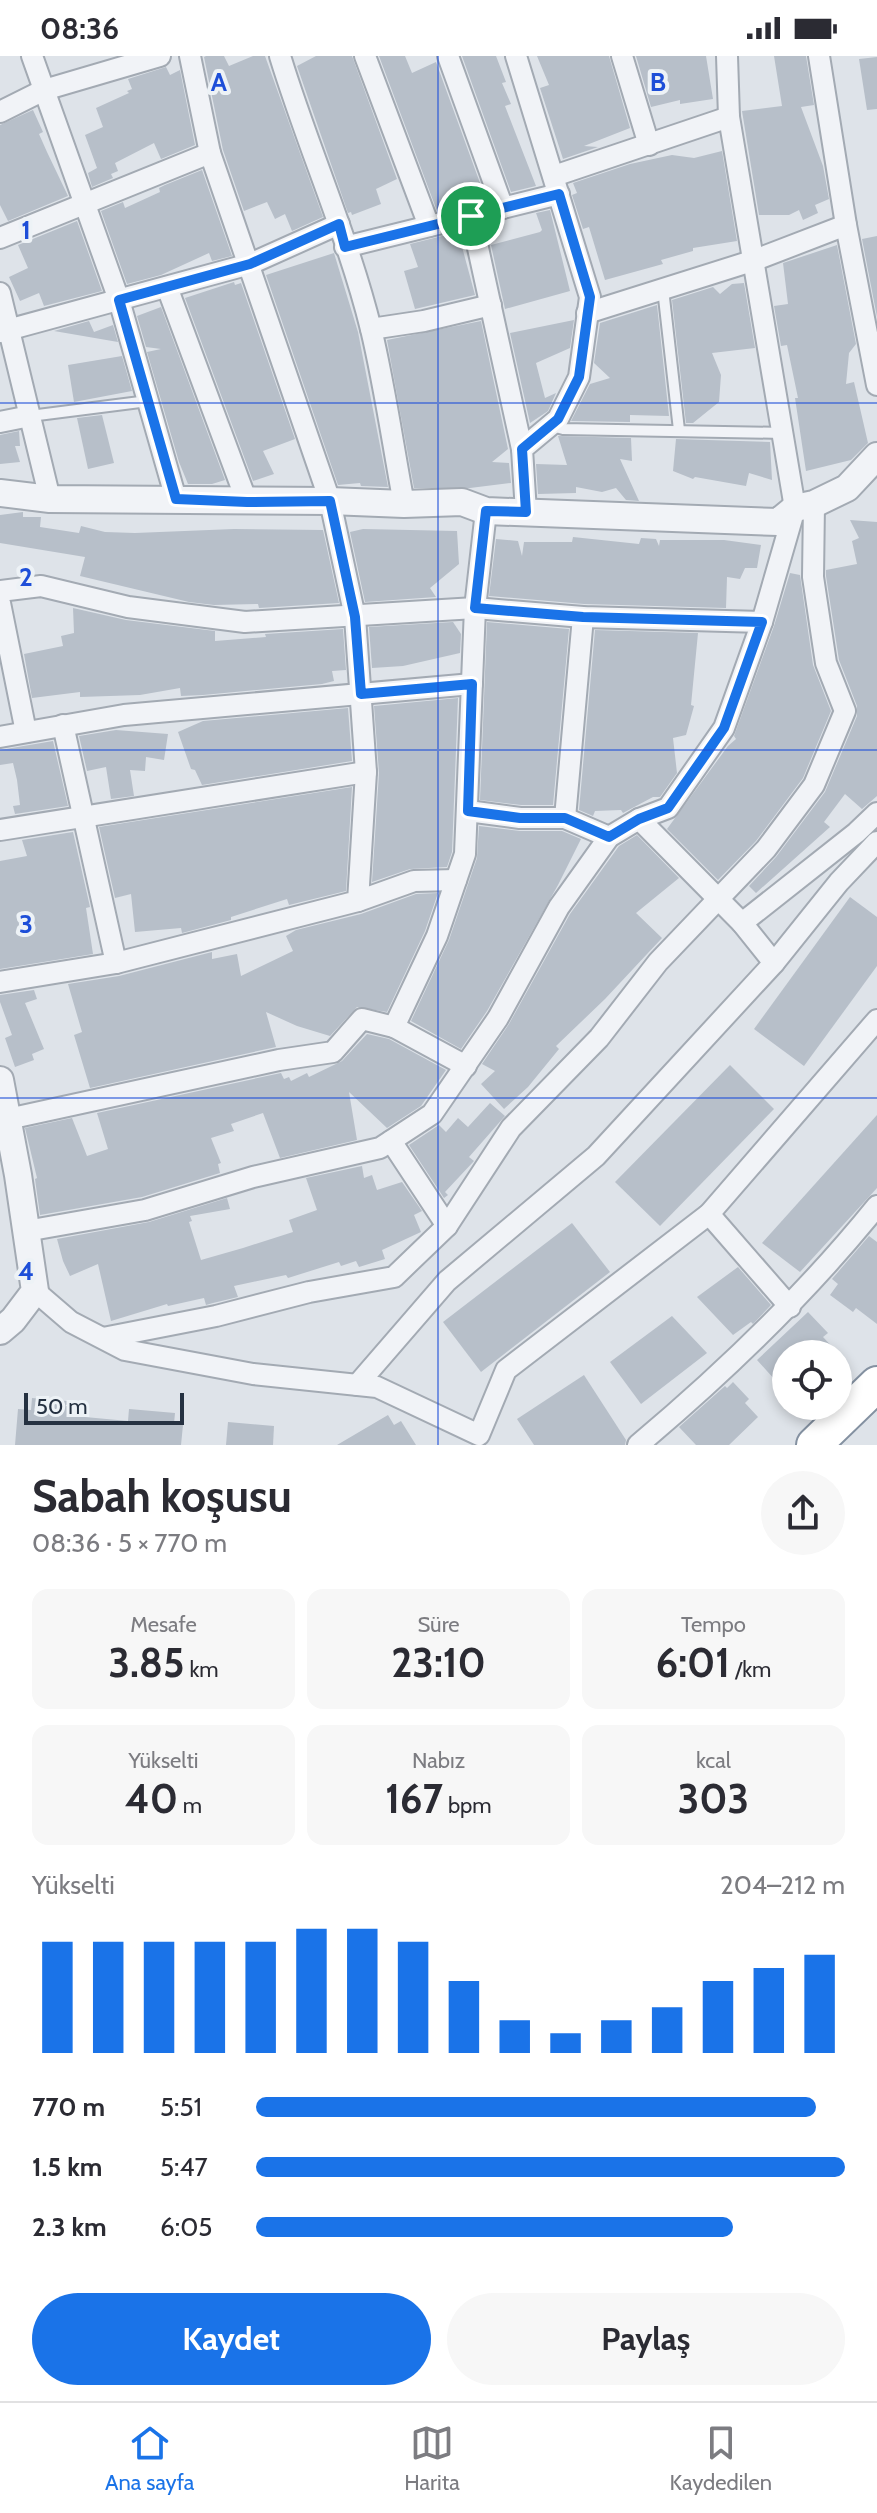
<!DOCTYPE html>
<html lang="tr">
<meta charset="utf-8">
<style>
:root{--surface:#fff;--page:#f7f7f7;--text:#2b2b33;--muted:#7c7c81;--line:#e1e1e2;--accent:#1a73e8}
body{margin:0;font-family:Cabin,sans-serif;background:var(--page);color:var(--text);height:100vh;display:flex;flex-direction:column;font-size:30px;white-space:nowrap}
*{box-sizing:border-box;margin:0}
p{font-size:26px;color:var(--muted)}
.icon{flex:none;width:44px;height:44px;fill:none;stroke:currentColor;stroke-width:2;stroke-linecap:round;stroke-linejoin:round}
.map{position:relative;height:1389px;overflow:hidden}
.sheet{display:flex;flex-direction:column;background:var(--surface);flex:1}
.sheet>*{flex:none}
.buttons{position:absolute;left:772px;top:1284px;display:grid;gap:16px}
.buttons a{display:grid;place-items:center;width:80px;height:80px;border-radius:50%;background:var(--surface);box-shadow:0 4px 12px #0003;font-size:40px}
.scale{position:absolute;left:24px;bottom:20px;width:160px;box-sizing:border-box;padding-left:8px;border:4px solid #253141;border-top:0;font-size:22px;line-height:28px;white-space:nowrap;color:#253141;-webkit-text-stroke:6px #edf2f6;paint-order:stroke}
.pin{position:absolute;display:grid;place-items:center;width:68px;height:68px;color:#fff;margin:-34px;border:4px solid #fff;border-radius:50%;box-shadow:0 2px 8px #0007}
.round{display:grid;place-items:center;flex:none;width:84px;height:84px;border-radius:42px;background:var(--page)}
.headline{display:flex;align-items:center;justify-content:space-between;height:136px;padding:0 32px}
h1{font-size:44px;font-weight:700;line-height:60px}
.stats{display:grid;grid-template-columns:repeat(3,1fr);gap:12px;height:136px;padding:8px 32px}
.stats div{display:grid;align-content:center;border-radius:16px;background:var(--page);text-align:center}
.stats b{font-size:40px;font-weight:700}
.stats small{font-size:22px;font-weight:400}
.stats p{font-size:22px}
.chart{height:224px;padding:16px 32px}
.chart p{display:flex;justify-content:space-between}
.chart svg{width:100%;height:144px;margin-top:8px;stroke:var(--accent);stroke-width:6}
.action{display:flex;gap:16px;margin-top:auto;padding:16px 32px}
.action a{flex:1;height:92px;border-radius:48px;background:var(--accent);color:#fff;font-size:32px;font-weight:700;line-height:92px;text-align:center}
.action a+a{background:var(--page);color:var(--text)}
ul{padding:0 32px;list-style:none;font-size:26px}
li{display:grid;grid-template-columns:128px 96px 1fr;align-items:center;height:60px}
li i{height:20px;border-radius:10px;background:var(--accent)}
.status{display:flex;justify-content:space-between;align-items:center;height:56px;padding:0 40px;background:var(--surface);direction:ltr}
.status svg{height:22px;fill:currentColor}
.tabs{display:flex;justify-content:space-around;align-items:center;height:112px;border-top:2px solid var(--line);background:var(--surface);font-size:22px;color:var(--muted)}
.tabs a{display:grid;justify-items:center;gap:4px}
.tabs .current{color:var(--accent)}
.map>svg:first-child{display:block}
.building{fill:#b7bfc9}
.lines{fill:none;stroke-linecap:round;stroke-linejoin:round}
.service-casing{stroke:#a3aab3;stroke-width:14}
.minor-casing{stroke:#a3aab3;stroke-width:24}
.tertiary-casing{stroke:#a3aab3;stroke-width:30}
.trunk-casing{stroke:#8491a1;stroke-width:38}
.service{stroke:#f1f3f7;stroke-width:10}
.minor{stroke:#f1f3f7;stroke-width:20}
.tertiary{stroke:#f1f3f7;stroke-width:26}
.trunk{stroke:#fff;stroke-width:34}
.route-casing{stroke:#fff;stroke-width:16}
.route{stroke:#1a73e8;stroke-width:10}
.grid{fill:none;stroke:#1d4ed8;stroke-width:2;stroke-opacity:0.55}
.grid-label{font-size:26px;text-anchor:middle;font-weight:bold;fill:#1d4ed8;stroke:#edf2f6;stroke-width:8;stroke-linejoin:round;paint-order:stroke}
</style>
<div class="status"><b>08:36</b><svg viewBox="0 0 49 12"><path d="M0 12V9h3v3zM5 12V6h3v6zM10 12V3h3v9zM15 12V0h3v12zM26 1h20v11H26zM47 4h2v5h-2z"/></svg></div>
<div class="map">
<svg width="877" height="1389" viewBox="0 0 877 1389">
<rect width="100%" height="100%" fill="#dee3e9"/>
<g class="building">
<polygon points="206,0 224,0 229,10 253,0 265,0 323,161 292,175 285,158 275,163 267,146 244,155 223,94 204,1"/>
<polygon points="316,0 352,0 397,123 376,133 381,148 352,159 351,156 348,157 297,10"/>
<polygon points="379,0 405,0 412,17 436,6 480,127 448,141 452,151 437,155"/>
<polygon points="462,0 496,0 506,26 502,27 511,48 505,50 536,130 511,136"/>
<polygon points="537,0 609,0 630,72 584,90 598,91 563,103 540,32 549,29"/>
<polygon points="636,0 706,0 713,43 680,48 680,44 651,51"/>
<polygon points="774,0 806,0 814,49 801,51 823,110 829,143 815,149 818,157 803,164 799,154 789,159 759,159 742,55 782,50"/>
<polygon points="877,1 877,53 867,54 859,3"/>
<polygon points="166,11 170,19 180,14 195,89 161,103 154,87 115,107 118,115 111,118 113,122 92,131 88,117 97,112 85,79 103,71 96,52 129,37 127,35 132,33 128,23"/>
<polygon points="33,54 43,76 39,78 47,96 68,140 8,165 0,149 0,69"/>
<polygon points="722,95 737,185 693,192 693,195 661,204 663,208 605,224 589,171 583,173 572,139 577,137 573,127 630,108 672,99 694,102"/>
<polygon points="202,114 232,200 212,205 209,197 161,219 127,228 101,155 123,146 125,152 160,136 159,132 165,129"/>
<polygon points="550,154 570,235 505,253 491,189 540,176 542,174 536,157"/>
<polygon points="77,165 102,235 44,250 39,237 20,245 9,221 28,212 18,189"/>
<polygon points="458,176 475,239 415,253 404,215 418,211 410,188"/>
<polygon points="877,180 877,261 862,183"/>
<polygon points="837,189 856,288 849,297 846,328 854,326 868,387 851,404 806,415 795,342 798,342 787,289 781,290 774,250 788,248 783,207"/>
<polygon points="334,197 358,276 388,431 361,430 360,427 338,429 266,219"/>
<polygon points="234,226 235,229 241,227 295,383 263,395 274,418 253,425 185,242"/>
<polygon points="744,227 755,292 712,297 721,319 719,346 693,367 686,367 672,244 713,231 720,238 732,228"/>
<polygon points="657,249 669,360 630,359 630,366 571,365 590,328 610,322 594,307 600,267"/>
<polygon points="161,251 225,424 212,428 188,428 179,406 147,296 161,293 146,291 137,260"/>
<polygon points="574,264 570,292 536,307 545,342 556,337 548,355 530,367 510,277"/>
<polygon points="89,265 94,276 113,269 118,286 54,275"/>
<polygon points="481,265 508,393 492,406 509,407 511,427 470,432 414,432 387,284"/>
<polygon points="122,300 132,335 74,346 68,309"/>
<polygon points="102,359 114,407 88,413 77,362"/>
<polygon points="19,375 20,390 15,390 20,406 0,408 0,379"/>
<polygon points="558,380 631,382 632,405 620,403 639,445 626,444 616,432 602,436 576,431 576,437 538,438 536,408 567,409"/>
<polygon points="676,383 770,386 772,424 749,417 746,430 695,421 693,423 673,415"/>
<polygon points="23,456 23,461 41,461 40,471 79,477 81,470 105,476 135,477 234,473 323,474 339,547 259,552 258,548 214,549 189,546 80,520 85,501 0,487 0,459"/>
<polygon points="850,464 877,466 877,740 862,753 845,738 824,766 830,771 756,837 749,830 776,801 825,736 857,660 857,650 839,604 826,520 826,514 857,508 852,485 859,482"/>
<polygon points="363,473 457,475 459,508 430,532 436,541 365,546 350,476"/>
<polygon points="573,481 639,488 641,482 656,483 659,490 660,484 724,484 761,489 757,512 745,512 740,523 727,521 726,552 584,548 489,540 496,483 518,485 522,500 524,486 572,486"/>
<polygon points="790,517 800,519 813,609 831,655 803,722 756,785 718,824 667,773 728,690 736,683 734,680 774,570"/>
<polygon points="73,552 126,564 215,575 215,585 266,581 265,578 343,573 346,614 332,615 334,625 322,628 203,639 181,640 180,632 140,639 80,641 80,636 32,642 24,598 63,590 61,580 74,577"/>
<polygon points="453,566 461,578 460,597 403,610 372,612 369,571"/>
<polygon points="487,566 569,573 553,749 521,749 480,744"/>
<polygon points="595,574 698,577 691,649 694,650 686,679 673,682 677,717 660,741 653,741 623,757 621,754 595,755 593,760 579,754"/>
<polygon points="458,642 452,796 447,811 410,813 372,826 379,717 374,650"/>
<polygon points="348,652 352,705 202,729 195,714 191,713 178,676 203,665"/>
<polygon points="116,674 168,678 164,704 146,701 145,715 130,714 134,740 111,743 106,711 87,715 79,680"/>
<polygon points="53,685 68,750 15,758 13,750 20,749 17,724 13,707 0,709 0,694"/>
<polygon points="352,731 346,835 289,849 287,843 231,861 231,864 182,877 181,872 135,876 131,838 115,842 99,771"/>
<polygon points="479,770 520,775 562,775 581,783 558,829 487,955 461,993 411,965 449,884 477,802"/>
<polygon points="73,776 90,851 86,852 93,898 0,913 0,805 27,800 22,784"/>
<polygon points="637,779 679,822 636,857 662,882 605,943 556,990 559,993 528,1031 504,1053 481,1028 495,1015 482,1008 509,968 570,858 619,790"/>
<polygon points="438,837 425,875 387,956 357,951 330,980 297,970 266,956 276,991 90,1032 74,979 82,976 68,928 119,920 212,896 212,903 237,898 241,920 293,895 286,880 296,874 361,858 416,838"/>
<polygon points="850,841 877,861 877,910 804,1010 754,973"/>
<polygon points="34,934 37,943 25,947 44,993 32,998 34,1004 15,1011 5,982 12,979 0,946 0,939"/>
<polygon points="367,978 389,983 446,1014 421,1050 387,1072 349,1036 357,1084 280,1102 263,1057 231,1068 234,1075 211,1082 221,1107 218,1108 220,1117 142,1141 40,1159 35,1123 37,1122 25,1072 72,1062 87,1100 108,1093 97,1057 281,1017 284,1023 289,1021 291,1025 307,1017 309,1021 342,1005"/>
<polygon points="730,1009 774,1053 660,1170 615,1126"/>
<polygon points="490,1047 505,1060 469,1101 474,1105 445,1136 448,1139 444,1142 409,1089 439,1069 446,1076 458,1062 468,1071"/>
<polygon points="877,1059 877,1132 800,1216 762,1187"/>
<polygon points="362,1110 364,1122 372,1119 377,1134 402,1126 422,1155 414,1159 421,1176 382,1194 385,1203 359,1211 356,1205 341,1210 339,1206 288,1222 286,1219 234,1230 238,1241 213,1247 206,1249 204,1242 168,1250 167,1248 111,1265 98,1208 70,1220 63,1205 57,1183 149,1166 227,1142 230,1153 190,1160 192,1165 189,1166 201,1204 243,1192 293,1176 289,1164 317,1154 306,1122"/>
<polygon points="572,1167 610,1216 481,1316 443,1266"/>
<polygon points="869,1180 877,1186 877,1268 856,1252 853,1256 830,1239 838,1228 832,1223"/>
<polygon points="738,1211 771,1249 753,1268 751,1266 733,1279 697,1241"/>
<polygon points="808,1256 828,1277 823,1281 839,1298 786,1298 786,1316 776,1325 757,1304"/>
<polygon points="672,1260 707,1297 641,1348 610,1306"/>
<polygon points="584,1319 626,1384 625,1389 534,1389 517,1363"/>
<polygon points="733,1326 749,1343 745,1347 758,1361 729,1389 696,1389 679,1371 725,1330 727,1332"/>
<polygon points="32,1342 78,1346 77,1358 86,1358 85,1361 128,1365 129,1353 175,1357 174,1368 183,1369 181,1389 15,1389 18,1353 31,1354"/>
<polygon points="388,1359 394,1369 401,1365 416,1389 337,1389"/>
<polygon points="228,1366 274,1370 273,1389 226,1389"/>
</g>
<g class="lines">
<g class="service-casing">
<g id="service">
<polyline points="663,233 679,374"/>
<polyline points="30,360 148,345"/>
<polyline points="552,370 563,373 783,377"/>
</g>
</g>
<g class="minor-casing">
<g id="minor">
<polyline points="32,0 119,244 176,443"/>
<path d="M280,0C308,92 348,180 371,273C385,331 393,390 404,448"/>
<polyline points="365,0 429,170"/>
<polyline points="448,0 503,152"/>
<polyline points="516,0 590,241 579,321 558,363 522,393 526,456"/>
<polyline points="622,0 649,89"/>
<polyline points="819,0 846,169 877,329"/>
<polyline points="0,56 44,34 160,0"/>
<polyline points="554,120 729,61"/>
<polyline points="471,160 522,393"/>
<polyline points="0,182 210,97"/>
<polyline points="345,191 559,138"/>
<polyline points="167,231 247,446"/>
<polyline points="0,237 50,443"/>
<polyline points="587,257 755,204 846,169"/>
<polyline points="371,273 424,265 491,249"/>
<polyline points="0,276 250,208 339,168"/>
<polyline points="0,366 30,360"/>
<polyline points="0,535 41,530 128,551 245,566 475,552 583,561 762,566"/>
<polyline points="0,547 26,676"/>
<polyline points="63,669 116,907"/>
<polyline points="0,681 124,659 472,628"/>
<polyline points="468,755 520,762 565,762 609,781"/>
<polyline points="565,762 583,561"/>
<polyline points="639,763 742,867 774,907"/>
<polyline points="0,774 366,716"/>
<polyline points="358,845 414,825 456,824"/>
<polyline points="742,867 856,777 877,757"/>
<polyline points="0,926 116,907 358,845 366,716 355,561 330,445 210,97 190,0"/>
<polyline points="466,1010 394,971 437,880 465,798 475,552 486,455"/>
<polyline points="8,1063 279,1004 333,996 362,963 394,971"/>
<polyline points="391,1085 447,1170"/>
<polyline points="709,1158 790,1251"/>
<polyline points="26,1175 145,1154 253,1121 380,1092 432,1058 498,962 559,851 609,781 639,763 668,752 724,672 762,566 795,452 729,61 727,0"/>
<polyline points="35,1235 71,1266 125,1294 253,1318 377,1331 479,1379 506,1314 709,1158 877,964"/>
<polyline points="103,1282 216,1260 309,1236 394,1221 447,1170 511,1072 599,982 658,906 766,793 814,729 845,655 826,607 813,521 814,448"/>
<polyline points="357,1329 447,1225 596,1100 774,907 839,826 877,786"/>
<path d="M638,1389C725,1316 806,1238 877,1150"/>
</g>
</g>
<g class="tertiary-casing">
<g id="tertiary">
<polyline points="0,437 50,443 330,445 404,448 462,446 486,455 778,466 795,452 814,448 847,432 877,400"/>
<polyline points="0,1024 18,1119 35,1235 13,1264 0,1275"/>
</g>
</g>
<g class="trunk-casing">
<polyline id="trunk" points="814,1389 877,1328"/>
</g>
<use href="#service" class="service"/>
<use href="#minor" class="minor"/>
<use href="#tertiary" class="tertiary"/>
<use href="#trunk" class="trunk"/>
</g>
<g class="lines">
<g class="route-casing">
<polygon id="route" points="559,138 590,241 579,321 558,363 522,393 526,456 486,455 475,552 583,561 762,566 724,672 668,752 639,763 609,781 565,762 520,762 468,755 472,628 361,638 355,561 330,445 247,446 176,443 119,244 250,208 339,168 345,191"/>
</g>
<use href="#route" class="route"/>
</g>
<path class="grid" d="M438,0V1389M0,347H877M0,694H877M0,1042H877"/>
<g class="grid-label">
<text x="219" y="35">A</text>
<text x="658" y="35">B</text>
<text x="26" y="183">1</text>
<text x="26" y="530">2</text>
<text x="26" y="877">3</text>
<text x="26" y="1224">4</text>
</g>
</svg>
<div class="buttons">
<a><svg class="icon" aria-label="locate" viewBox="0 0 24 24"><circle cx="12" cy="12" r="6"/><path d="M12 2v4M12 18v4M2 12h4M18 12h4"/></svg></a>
</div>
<div class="scale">50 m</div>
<div class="pin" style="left:471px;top:160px;background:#1e9e55"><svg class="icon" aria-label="arrive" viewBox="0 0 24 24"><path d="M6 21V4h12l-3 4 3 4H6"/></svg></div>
</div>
<section class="sheet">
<div class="headline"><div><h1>Sabah koşusu</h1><p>08:36 · 5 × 770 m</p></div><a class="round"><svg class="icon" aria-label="share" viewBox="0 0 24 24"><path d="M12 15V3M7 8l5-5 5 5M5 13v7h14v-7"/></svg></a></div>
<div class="stats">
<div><p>Mesafe</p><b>3.85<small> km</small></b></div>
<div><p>Süre</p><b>23:10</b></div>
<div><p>Tempo</p><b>6:01<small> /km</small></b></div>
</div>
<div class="stats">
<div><p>Yükselti</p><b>40<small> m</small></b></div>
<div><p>Nabız</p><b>167<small> bpm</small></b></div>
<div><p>kcal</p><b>303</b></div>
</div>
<div class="chart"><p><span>Yükselti</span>204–212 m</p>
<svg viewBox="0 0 160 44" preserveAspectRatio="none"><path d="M5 44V10M15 44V10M25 44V10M35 44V10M45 44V10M55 44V6M65 44V6M75 44V10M85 44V22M95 44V34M105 44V38M115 44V34M125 44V30M135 44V22M145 44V18M155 44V14"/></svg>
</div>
<ul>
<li><b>770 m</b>5:51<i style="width:95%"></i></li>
<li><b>1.5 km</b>5:47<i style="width:100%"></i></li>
<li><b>2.3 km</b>6:05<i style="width:81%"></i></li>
</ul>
<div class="action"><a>Kaydet</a><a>Paylaş</a></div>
</section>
<nav class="tabs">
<a class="current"><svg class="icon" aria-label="home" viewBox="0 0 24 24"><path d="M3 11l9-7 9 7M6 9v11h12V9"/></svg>Ana sayfa</a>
<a><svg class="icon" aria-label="map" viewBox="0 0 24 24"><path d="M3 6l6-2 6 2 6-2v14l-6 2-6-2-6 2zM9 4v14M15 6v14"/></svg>Harita</a>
<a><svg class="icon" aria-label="saved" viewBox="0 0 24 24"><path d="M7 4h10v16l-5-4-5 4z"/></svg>Kaydedilen</a>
</nav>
